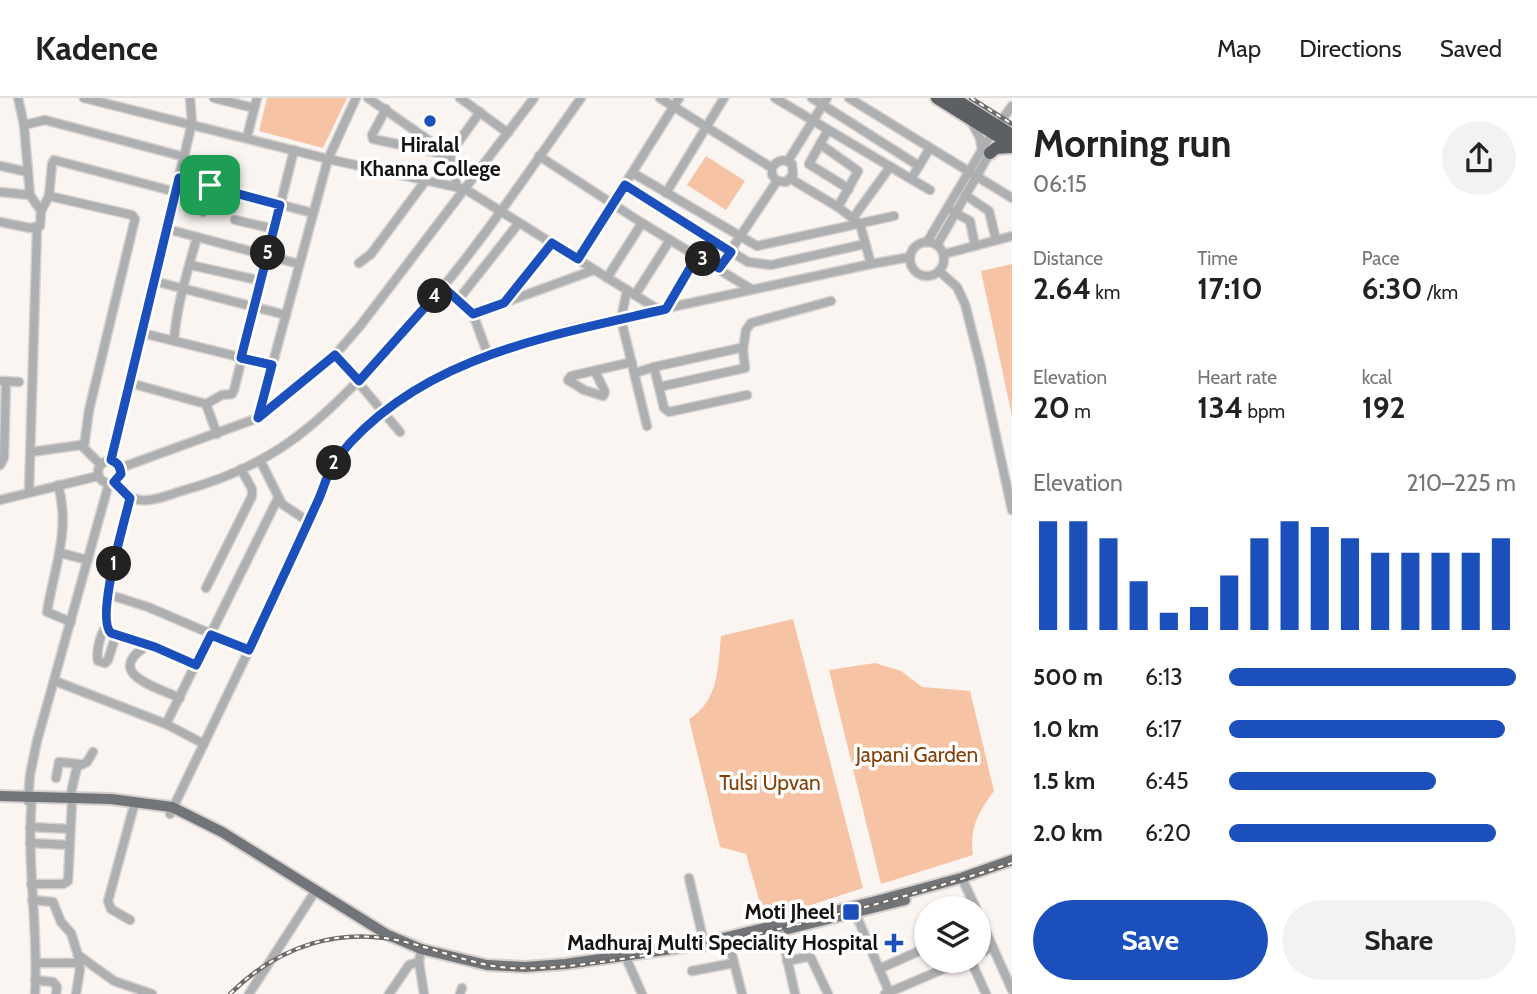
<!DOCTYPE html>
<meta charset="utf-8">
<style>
:root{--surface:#fff;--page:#f2f2f2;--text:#222;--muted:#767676;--line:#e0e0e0;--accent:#1b4fbb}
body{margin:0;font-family:Cabin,sans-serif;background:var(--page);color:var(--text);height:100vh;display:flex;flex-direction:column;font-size:26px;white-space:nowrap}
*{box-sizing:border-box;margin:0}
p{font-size:23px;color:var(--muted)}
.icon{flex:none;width:38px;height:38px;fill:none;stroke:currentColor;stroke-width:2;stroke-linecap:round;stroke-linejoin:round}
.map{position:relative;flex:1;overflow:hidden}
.details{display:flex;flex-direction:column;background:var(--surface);width:525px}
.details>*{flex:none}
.fabs{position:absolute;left:914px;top:798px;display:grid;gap:14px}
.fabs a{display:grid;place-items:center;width:77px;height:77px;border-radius:50%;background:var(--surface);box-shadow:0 2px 5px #0004;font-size:35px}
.pin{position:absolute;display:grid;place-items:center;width:60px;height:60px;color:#fff;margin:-30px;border-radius:14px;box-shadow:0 4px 10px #0006}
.km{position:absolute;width:35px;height:35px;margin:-18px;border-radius:50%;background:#222;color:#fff;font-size:19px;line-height:35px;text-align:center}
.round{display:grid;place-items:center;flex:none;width:74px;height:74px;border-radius:37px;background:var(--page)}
.headline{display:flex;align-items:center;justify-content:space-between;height:119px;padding:0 21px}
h1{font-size:38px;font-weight:800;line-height:52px}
.stats{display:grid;grid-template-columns:repeat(3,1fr);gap:10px;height:119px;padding:7px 21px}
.stats div{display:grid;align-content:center}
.stats b{font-size:30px;font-weight:800}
.stats small{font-size:19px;font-weight:400}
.stats p{font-size:19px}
.chart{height:196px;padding:14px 21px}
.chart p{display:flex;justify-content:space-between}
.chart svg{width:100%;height:126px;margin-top:7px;stroke:var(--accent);stroke-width:6}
.button{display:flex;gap:14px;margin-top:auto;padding:14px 21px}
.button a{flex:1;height:80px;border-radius:42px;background:var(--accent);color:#fff;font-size:28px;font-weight:800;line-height:80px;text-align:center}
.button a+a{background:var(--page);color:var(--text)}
ul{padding:0 21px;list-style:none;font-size:23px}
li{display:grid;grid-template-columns:112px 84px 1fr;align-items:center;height:52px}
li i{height:18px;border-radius:9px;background:var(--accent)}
header{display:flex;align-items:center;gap:42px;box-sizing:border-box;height:98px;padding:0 35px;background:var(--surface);border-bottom:2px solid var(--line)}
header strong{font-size:33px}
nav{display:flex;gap:38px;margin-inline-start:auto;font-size:24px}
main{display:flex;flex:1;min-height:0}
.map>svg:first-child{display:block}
.green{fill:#f6c3a4}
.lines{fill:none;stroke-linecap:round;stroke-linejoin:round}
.minor-casing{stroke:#d6d1ce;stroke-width:11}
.major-casing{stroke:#d6d1ce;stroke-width:14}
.highway-casing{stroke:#d6d1ce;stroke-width:16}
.minor{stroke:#aeafb1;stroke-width:8}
.major{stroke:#717478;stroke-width:10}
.highway{stroke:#5c5f63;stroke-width:12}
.rail-casing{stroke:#6f6b69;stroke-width:4.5}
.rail{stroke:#fff;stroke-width:2;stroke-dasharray:5;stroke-linecap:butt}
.route-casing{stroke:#fff;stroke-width:14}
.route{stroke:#1b4fbb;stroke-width:9}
.poi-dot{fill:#1b4fbb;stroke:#fff;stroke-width:2.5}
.labels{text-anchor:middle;stroke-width:7;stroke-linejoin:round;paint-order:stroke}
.poi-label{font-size:21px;font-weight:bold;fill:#151312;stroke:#fff;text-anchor:end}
.park-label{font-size:21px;fill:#834109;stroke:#fff}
</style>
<header>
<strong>Kadence</strong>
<nav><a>Map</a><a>Directions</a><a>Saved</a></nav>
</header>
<main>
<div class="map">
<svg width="1012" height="896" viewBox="0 0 1012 896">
<rect width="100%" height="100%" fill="#fbf5f2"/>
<g class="green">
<polygon points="267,0 347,0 323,50 259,33"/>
<polygon points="706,58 745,83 726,112 687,87"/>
<polygon points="1012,166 1012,318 981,173"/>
<path d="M793,521L863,790L765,822L746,756L720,749L689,621C719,603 718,569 721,538Z"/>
<path d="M875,565L901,573L922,589L970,593L994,693C979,713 969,730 973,757L881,786L829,572Z"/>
</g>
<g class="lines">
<g class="minor-casing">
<g id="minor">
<polyline points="18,0 24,27"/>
<polyline points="84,0 328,61 465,91 659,212"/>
<polyline points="214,0 254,10"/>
<polyline points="368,0 447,55 451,61 457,89"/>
<polyline points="460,0 508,35"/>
<path d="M660,0L772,70V77L777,83L786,84L793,77L792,66C784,60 777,62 772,70"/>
<polyline points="775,0 911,81 930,50"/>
<polyline points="812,0 919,68"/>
<polyline points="849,0 1012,100"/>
<polyline points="386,11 372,37 373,41 449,57 480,14"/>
<polyline points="972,25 980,40 982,52"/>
<polyline points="828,32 809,66 849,91"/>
<polyline points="247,39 257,0"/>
<polyline points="820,46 858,73 838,109"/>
<polyline points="539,58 642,125 751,191"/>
<polyline points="788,63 827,0"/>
<polyline points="0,68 28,74"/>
<polyline points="633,75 757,148 894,118"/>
<polyline points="179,80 313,115"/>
<polyline points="791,81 838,109 860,126 871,166"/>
<polyline points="911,81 930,92"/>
<polyline points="625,87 748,164 771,167 865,146"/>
<polyline points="0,94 30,97"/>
<polyline points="666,95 724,0"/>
<polyline points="965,97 989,113 996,142"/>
<polyline points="49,98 132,117 135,121 89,312 84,349"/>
<polyline points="41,113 30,97 24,27 45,22 185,59"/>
<polyline points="952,113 970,123 975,148"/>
<polyline points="203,114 214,70"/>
<polyline points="853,120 890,69"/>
<polyline points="235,122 275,131"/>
<polyline points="0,124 30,130 40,128 41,113 49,98 52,66 54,62 176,94"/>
<polyline points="167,131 299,166"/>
<circle cx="927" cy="161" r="17"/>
<polyline points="927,144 992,35 1012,8"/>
<polyline points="937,147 991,53"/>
<polyline points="944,156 1012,138"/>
<polyline points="578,161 679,0"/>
<polyline points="359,165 371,156 426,82"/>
<polyline points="190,167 262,183"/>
<polyline points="719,170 777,83"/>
<polyline points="939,173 957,189 965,206 980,265 1012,412"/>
<polyline points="607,180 642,125"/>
<polyline points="154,183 286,217"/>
<polyline points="443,189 473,216 488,257"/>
<polyline points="627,192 621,221 647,328"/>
<polyline points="635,197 670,142"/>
<polyline points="458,202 518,126"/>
<polyline points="506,203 552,145"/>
<polyline points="666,211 697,158"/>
<polyline points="473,216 594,172"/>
<polyline points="142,235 272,267"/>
<path d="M174,243C176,209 188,172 197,139"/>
<polyline points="743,252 746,232 751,225 831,203"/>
<polyline points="335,257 400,334"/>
<polyline points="595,273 605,294 603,298 584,292 568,282 571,278 632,264"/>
<polyline points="635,275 654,269"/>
<polyline points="0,283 19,284"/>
<polyline points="130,285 206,306 217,336"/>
<polyline points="659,289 745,270 743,252 740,250 654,269 664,310 669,314 747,297"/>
<polyline points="206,306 222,297 232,296 234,292 294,52"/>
<polyline points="258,320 328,61 356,0"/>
<polyline points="31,354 81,347 100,366"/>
<polyline points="111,362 192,25 190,0"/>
<polyline points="260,362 282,406 309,424"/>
<circle cx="109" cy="374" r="11"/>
<polyline points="0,367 4,360 6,283"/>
<polyline points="120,370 258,320 335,257 360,228 534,0"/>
<path d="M114,384C136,413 155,401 185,392C225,381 265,363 299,337C334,310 364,277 393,244C410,226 427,208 443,189C492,129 536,63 581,0"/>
<path d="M58,387C71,431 54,471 47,514L71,524"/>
<polyline points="29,394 37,130"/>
<polyline points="130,400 107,496 148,509 249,552"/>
<polyline points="0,402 98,378"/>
<polyline points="60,455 88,462"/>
<polyline points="206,490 252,398 252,391 241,371"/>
<polyline points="107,496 106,524 109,534 155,549 196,567"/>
<path d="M106,529C100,536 96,554 98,563L105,565L108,562L116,537"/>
<path d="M148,547C102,575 156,589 180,600"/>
<polyline points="55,583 166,626 204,646"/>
<polyline points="166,626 278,400"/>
<polyline points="56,680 59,664 79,666"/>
<polyline points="70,699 77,669 87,664 93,654"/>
<path d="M32,700C26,765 39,831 35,896"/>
<polyline points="28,703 30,677 37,643 109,385"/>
<polyline points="170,716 249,552 337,360 384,313 454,270 570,231 871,166 910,159"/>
<polyline points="30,729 70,731"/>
<polyline points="30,745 69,747"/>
<polyline points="689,780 705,849"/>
<polyline points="964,785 976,810"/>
<polyline points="31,786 63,786 68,783 72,704"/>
<polyline points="32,802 53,804 61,824 71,835 78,857 80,871 76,896"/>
<polyline points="854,812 890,896"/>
<polyline points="978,816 1012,892"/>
<polyline points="130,822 111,811 108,803 135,704"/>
<polyline points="781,833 795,896"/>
<polyline points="729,845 742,896"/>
<polyline points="421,851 419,864 424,896"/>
<polyline points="978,856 993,849"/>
<polyline points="78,857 114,883 152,896"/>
<polyline points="627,862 642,896"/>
<polyline points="787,863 806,859 811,860 828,896"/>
<polyline points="971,863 986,896"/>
<polyline points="36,865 79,865"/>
<polyline points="879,871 926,850"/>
<polyline points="692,873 734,865"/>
<polyline points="35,882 53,884 57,889 56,896"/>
<polyline points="249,896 316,792"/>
<polyline points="389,896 409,867 419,864"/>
<polyline points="460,896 462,890"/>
<polyline points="885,896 962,863"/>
</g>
</g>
<g class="major-casing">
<g id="major">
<polyline points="0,698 111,701 172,709 222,734 386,836 421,851 487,867 525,869 565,866 686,849 876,803 961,780 1012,762"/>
<polyline points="788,831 905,802"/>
</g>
</g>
<g class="highway-casing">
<g id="highway">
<polyline points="937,0 1012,47"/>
<polyline points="953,0 1012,37"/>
<polyline points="990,55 996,50 1012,49"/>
</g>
</g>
<use href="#minor" class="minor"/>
<use href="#major" class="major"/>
<use href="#highway" class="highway"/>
<g class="rail-casing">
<g id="rail">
<polyline points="971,0 1012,26"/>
<path d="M230,896C279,847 342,827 409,845C443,853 476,868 511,870C559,872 607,863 653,856C775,836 895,803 1012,765"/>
</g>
</g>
<use href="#rail" class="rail"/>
</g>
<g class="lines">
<g class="route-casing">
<path id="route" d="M179,80L280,107L241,260L272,267L258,320L335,257L359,283L443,189L473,216L504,205L552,145L578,161L625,87L731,154L719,170L697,158L666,211C549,238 418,259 338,359C327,372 324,392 316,407C294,456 271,504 249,552L211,537L196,567L155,549L111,535C95,520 125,423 130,400L114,384L121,376C120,368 118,365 111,362Z"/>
</g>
<use href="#route" class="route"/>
</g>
<g class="poi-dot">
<circle cx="430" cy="23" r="7"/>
<rect x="842" y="805" width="18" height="18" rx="3.5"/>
<path d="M890.5 834.5h7v7h7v7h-7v7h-7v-7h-7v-7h7z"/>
</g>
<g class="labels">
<g class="poi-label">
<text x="430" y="54" text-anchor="middle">Hiralal<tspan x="430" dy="24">Khanna College</tspan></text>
<text x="835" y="821">Moti Jheel</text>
<text x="878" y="852">Madhuraj Multi Speciality Hospital</text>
</g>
<g class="park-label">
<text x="917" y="664">Japani Garden</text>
<text x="770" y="692">Tulsi Upvan</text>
</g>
</g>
</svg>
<div class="fabs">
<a><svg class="icon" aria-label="layers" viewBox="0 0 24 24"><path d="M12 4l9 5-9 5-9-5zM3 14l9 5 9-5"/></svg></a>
</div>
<div class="pin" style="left:210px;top:87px;background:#1e9e55"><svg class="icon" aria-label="arrive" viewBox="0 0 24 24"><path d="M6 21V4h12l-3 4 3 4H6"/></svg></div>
<b class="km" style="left:114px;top:466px">1</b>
<b class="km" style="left:334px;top:365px">2</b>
<b class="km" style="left:703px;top:161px">3</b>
<b class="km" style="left:435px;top:198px">4</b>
<b class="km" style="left:268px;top:155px">5</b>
</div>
<section class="details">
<div class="headline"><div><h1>Morning run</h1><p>06:15</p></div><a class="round"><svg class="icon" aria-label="share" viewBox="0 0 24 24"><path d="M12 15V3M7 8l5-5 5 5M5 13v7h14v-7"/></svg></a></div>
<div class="stats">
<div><p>Distance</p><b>2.64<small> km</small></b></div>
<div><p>Time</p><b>17:10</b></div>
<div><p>Pace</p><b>6:30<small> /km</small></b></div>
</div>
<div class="stats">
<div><p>Elevation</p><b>20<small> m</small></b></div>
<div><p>Heart rate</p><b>134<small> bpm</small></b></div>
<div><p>kcal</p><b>192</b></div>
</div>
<div class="chart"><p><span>Elevation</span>210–225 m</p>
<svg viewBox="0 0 160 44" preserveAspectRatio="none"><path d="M5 44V6M15 44V6M25 44V12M35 44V27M45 44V38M55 44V36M65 44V25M75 44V12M85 44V6M95 44V8M105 44V12M115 44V17M125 44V17M135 44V17M145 44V17M155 44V12"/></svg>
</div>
<ul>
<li><b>500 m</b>6:13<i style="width:100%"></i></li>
<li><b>1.0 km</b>6:17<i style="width:96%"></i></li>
<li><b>1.5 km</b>6:45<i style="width:72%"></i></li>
<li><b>2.0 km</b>6:20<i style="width:93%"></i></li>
</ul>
<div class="button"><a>Save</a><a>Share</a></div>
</section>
</main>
